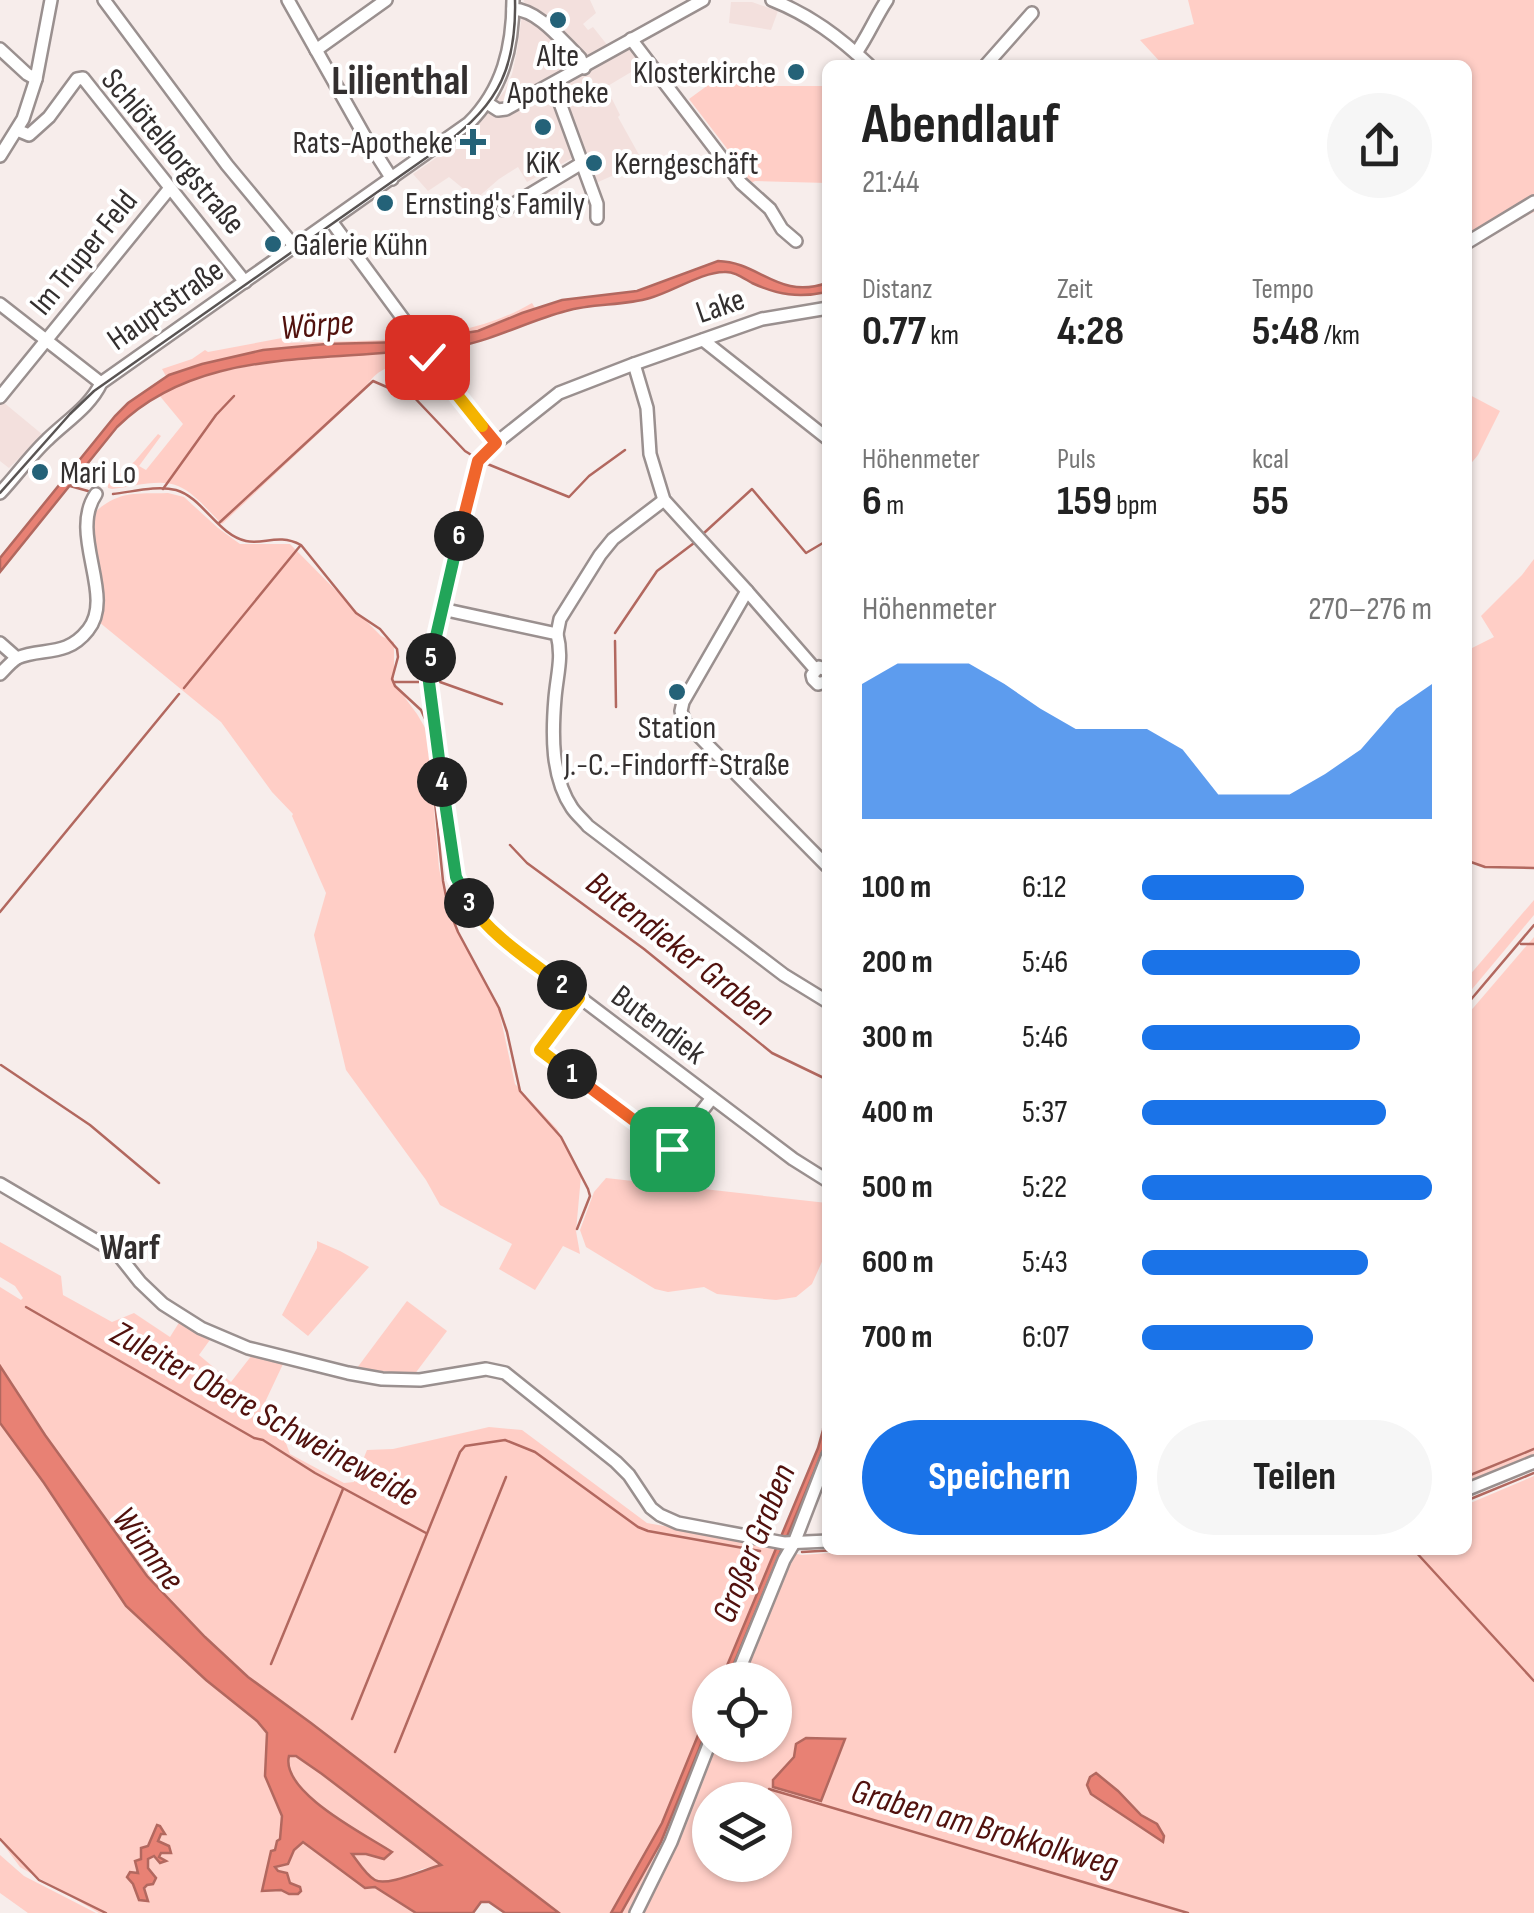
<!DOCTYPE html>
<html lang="de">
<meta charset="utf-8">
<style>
:root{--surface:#fff;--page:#f6f6f6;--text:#222;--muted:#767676;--accent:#1a73e8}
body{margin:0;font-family:"Sofia Sans Condensed",sans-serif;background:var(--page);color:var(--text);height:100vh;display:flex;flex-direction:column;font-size:38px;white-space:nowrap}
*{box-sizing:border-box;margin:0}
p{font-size:32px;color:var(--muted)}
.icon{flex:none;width:55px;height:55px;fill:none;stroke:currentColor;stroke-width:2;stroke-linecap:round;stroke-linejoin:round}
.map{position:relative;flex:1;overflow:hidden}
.side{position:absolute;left:822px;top:60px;width:650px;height:1495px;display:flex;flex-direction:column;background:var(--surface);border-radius:15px;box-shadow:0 2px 8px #0004}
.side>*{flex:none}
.buttons{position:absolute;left:692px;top:1662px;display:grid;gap:20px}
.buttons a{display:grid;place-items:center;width:100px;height:100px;border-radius:50%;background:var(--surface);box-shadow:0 2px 8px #0004;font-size:50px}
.pin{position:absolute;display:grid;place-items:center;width:85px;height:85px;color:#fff;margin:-42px;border-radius:20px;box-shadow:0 5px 15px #0006}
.km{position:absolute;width:50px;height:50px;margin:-25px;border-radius:50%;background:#222;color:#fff;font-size:28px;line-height:50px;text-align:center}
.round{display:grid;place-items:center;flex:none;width:105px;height:105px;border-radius:52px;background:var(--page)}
.overview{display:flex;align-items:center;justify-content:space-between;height:170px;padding:0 40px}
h1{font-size:55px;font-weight:700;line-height:75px}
.figures{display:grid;grid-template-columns:repeat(3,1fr);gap:15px;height:170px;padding:10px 40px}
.figures div{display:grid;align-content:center}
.figures b{font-size:42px;font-weight:700}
.figures small{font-size:28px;font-weight:400}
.figures p{font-size:28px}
.chart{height:280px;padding:20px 40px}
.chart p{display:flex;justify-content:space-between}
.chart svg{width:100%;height:180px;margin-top:10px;fill:var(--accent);opacity:.7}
.button{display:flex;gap:20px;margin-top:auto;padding:20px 40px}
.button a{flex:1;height:115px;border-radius:60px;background:var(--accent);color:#fff;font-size:40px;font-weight:700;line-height:115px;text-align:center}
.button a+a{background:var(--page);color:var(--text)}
ul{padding:0 40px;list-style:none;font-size:32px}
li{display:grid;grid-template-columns:160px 120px 1fr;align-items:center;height:75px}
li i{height:25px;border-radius:12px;background:var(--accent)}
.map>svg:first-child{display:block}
.built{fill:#f3e0dd}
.green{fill:#ffcec6;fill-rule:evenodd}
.water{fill:#e88174;stroke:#b2685f;stroke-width:2.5;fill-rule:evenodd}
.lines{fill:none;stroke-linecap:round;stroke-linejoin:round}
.stream{stroke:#b2685f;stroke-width:2.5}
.minor-casing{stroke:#9a908f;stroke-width:16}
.minor{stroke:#fff;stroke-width:11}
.tram{stroke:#595453;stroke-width:2.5}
.split-1-casing{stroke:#fff;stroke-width:20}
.split-2-casing{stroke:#fff;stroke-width:20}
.split-3-casing{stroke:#fff;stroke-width:20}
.split-4-casing{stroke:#fff;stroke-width:20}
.split-5-casing{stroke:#fff;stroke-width:20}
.split-6-casing{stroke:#fff;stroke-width:20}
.split-7-casing{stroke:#fff;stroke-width:20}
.split-8-casing{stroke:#fff;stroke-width:20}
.split-1{stroke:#f0652b;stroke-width:12}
.split-2{stroke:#f5b400;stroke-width:12}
.split-3{stroke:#f5b400;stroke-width:12}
.split-4{stroke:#22a559;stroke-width:12}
.split-5{stroke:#22a559;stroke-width:12}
.split-6{stroke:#22a559;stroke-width:12}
.split-7{stroke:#f0652b;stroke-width:12}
.split-8{stroke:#f5b400;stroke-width:12}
.poi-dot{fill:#246278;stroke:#fff;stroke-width:4}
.labels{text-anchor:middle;stroke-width:8;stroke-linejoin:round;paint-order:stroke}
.poi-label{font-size:32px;fill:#332f2f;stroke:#fff;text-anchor:start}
.street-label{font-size:32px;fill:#332f2f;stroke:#fff}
.water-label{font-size:35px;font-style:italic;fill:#51110d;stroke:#fff}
.neighbourhood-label{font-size:35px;font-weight:bold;fill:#332f2f;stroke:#fff}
.district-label{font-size:42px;font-weight:bold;fill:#332f2f;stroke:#fff}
</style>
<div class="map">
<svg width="1534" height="1913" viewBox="0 0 1534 1913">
<rect width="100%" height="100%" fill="#f7edeb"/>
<g class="built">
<polygon points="524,0 590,0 596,13 583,24 588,30 593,27 608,46 624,37 643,65 606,87 620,115 618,117 643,162 596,183 584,152 527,182 518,167 499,179 476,199 449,177 428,191 413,174 453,146 489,111 505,90 512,74 517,51"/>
<polygon points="731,2 752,2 778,11 771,30 729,23"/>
<polygon points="3,402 43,435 9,468 0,461 0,405"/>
</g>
<g class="green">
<polygon points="1188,0 1534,0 1534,212 1468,246 1468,65 1163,65 1140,40 1194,24"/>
<polygon points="772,79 773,86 827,86 827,183 755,181 749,184 730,165 735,159 689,99 715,80"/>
<path d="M532,303L535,308C516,315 497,325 477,331C430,344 379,342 330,344C275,347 222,357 170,375L167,378L162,369L192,359L205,350L208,352L282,338L285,343C364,340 462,345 532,303Z"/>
<path d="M422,349L426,359C402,363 375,365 365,390L222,524C209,512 195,493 178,486C160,478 132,487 112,489L108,488V484L135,461L158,434L161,436L139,466L146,470L183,424L159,395L193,378L268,362Z"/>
<polygon points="1468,394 1500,411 1478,455 1468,467"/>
<path d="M168,493L184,497L218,528L240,544H290L381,636L394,642V683L417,714L427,731L439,868L448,913L498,1006L515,1084L557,1129L581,1176L576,1231L580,1254L563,1246L535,1290L499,1269L512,1244L440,1205L426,1180L346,1070L314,935L326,893L292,816L293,814L272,792L221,722L99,622C103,586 92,551 92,515C118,490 134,494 168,493Z"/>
<polygon points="1534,559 1534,868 1485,867 1468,861 1468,650 1494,637 1481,616 1522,575"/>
<polygon points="1534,900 1534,915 1468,994 1468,977"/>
<polygon points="1534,937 1534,1456 1468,1482 1468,1014"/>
<polygon points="606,1178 827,1203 827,1219 823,1230 825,1255 812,1284 796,1297 776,1300 745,1297 717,1294 704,1287 668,1292 655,1289 586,1247 580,1230 594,1192"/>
<polygon points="317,1241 340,1251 369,1267 308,1336 282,1315 317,1248"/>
<path d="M0,1242L61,1276L63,1295L112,1322L134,1313L170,1337L180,1321L212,1337L199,1355L231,1382L252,1355L283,1364L259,1415L280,1427L290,1454L344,1483L354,1482L367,1450L393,1449L489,1427L522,1430L647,1523L776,1546L775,1550L802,1555L869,1550H1468V1504L1534,1476V1913H559L311,1723L248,1677L205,1637L147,1576L45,1435L0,1366V1287L21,1300L23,1298L15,1286L0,1277ZM710,1680H775V1745H710ZM710,1800H775V1865H710Z"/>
<polygon points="407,1301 447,1331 414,1375 357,1368"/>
<polygon points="0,1423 44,1483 126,1606 206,1680 257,1721 267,1733 265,1776 282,1816 280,1840 266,1871 290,1883 274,1866 288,1864 294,1850 302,1841 365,1888 375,1887 416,1913 99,1913 20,1867 0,1840"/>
<path d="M289,1755L296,1756L322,1774L442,1865L422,1869L388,1883L374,1879L351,1854H366L384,1859L391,1851C364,1834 280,1792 289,1755Z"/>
<polygon points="0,1855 24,1876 96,1913 28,1913 0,1893"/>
</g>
<g class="water">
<path d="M718,261C760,262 778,300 827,283V292C799,298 778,295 752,283C743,278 734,271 724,272C702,272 672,292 650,298C623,306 593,303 566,311C528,321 494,340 455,347C417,350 378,354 340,356C259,361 177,368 117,427L0,572V558L115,416L128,403L169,375L202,364L263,350L326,344L405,342L478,331L522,313L562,300L637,291Z"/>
<path d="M0,1366L45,1435L147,1576L205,1637L248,1677L311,1723L559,1913H505L489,1902H481L473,1913H416L375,1887L365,1888L303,1842L294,1850L288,1864L275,1867L278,1871L287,1873L290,1883L300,1887L301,1891L298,1894H289L281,1890L262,1891L271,1851L275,1850L277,1841L280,1839L282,1816L265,1776L267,1733L257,1721L206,1680L126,1606L44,1483L0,1423ZM289,1756H296L322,1774L441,1865C425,1869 387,1887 375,1880C366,1875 358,1862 352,1854H366L384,1859L392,1852C366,1835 280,1792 289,1756Z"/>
<polygon points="827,1395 827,1435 824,1448 727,1680 721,1680 818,1448 823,1430"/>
<polygon points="710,1706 710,1722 661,1842 621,1913 611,1913 662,1823"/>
<polygon points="806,1738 845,1739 821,1801 773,1787 773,1780 794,1757 796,1744"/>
<polygon points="1096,1773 1118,1791 1141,1815 1157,1824 1164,1836 1163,1842 1091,1794 1087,1785 1090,1777"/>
<polygon points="157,1825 160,1826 165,1834 161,1834 158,1841 169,1846 171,1853 161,1853 159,1857 166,1861 160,1863 154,1856 148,1859 148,1868 156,1878 153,1884 147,1885 144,1888 148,1901 139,1900 133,1884 127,1877 130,1872 138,1873 135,1861 141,1859 141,1848 148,1846"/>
</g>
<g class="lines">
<g class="stream">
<polyline points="485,463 569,497 589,476 625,450"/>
<polyline points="70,486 88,491"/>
<polyline points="163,489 216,415 234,396"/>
<path d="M113,494C132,492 156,485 176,490C202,497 218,535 246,541C264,545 278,533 301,545L356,613L380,629L397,649L398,657L392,679L395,686L421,710L427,723L443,881L448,907L458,932L499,1008L507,1032L520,1091L561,1137L588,1189L590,1196L577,1229"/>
<polyline points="219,523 373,381 389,388 410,393 465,451 473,456"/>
<polyline points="704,533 752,489 806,553 828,540"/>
<polyline points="615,633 657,571 694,543"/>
<polyline points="615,641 616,707"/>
<polyline points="394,682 423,682"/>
<polyline points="440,682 502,704"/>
<polyline points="184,688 300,546"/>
<polyline points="510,845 527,863 644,949 772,1053 828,1080"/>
<polyline points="1468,861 1485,867 1534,868"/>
<polyline points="0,912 179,694"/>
<polyline points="1521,944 1534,944"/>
<polyline points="1468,1003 1534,925"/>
<polyline points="1,1065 90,1125 159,1183"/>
<polyline points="26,1307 254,1438 263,1440 315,1473 426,1533"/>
<polyline points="1468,1476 1534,1449"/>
<polyline points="1468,1500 1534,1473"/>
<polyline points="1414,1550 1534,1681"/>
<polyline points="802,1552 836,1550"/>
<polyline points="271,1664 343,1489"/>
<polyline points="352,1719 460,1452 465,1446 505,1440 535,1452 638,1527 648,1531 760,1551"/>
<polyline points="395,1752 506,1477"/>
<polyline points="769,1789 1188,1913"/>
<polyline points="0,1839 39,1880 106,1913"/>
</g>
<g class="minor-casing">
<g id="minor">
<polyline points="104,0 227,165 295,247"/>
<polyline points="288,0 364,135 392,179"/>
<path d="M772,0C810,15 839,37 869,65"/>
<path d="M513,9C539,10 562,41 580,58L584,68"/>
<polyline points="631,39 741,183 770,209 782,229 796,241"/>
<polyline points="0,49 27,74 36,79"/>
<polyline points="316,50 386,0"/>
<path d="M856,53C868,36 875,18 887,0"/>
<polyline points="986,65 1032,13"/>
<polyline points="553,84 597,204 597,218"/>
<polyline points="487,103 498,110 506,109 703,0"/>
<polyline points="17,130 29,135 49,117 77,79 83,78 245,282"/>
<polyline points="0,156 23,119 36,79 51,0"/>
<polyline points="504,210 582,163"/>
<polyline points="331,221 418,339"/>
<polyline points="1468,242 1534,202"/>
<polyline points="0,304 101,383"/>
<polyline points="828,308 762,319 634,364 559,393 496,443 478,461 433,649 429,682 456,877 465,898 479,918 504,940 793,1159 828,1181"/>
<polyline points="703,340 828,439"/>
<polyline points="427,357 496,443"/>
<polyline points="634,364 647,408 650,454 664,500 747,591 683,702 681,711 685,722 828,867"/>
<polyline points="0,397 170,188"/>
<path d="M0,493C16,476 30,456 47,440C65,422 90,407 101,383L469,123C503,89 513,47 513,0"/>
<polyline points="747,591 815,669"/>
<path d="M442,609L557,634C563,658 557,674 555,698C552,734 551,777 572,808C576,814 583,820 588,826L784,975L828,1002"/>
<polyline points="557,634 560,619 600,555 613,539 664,500"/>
<polyline points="0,643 17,658"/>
<polyline points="828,671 819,667 812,675 813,679 818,684 828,681"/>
<path d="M0,674C5,669 11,662 17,658C42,647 66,658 88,630C116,596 68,534 96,494"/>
<polyline points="579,998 540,1050 672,1149 712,1098"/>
<polyline points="0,1184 117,1253 140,1282 163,1304 201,1328 248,1348 348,1373 382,1379 420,1380 486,1369 505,1373 616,1462 629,1475 651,1508 660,1515 678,1523 784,1543 828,1541"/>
<polyline points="1468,1489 1534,1462"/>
<polyline points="735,1680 784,1560 794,1543 828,1455"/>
<polyline points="636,1913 671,1842 710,1742"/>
</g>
</g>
<use href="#minor" class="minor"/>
<path class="tram" d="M0,493L70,414L94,391L433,153C493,110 517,76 515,0"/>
</g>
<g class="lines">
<g class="split-1-casing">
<polyline id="split-1" points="572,1074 672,1149"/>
</g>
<g class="split-2-casing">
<polyline id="split-2" points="562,985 579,998 540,1050 572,1074"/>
</g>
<g class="split-3-casing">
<path id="split-3" d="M469,903C492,937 530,960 562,985"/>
</g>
<g class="split-4-casing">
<polyline id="split-4" points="442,782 456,877 469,903"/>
</g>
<g class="split-5-casing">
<polyline id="split-5" points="431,658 429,682 442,782"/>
</g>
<g class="split-6-casing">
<polyline id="split-6" points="431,658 459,536"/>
</g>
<g class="split-7-casing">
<polyline id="split-7" points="459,536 478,461 496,443 482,426"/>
</g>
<g class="split-8-casing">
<polyline id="split-8" points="427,357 482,426"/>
</g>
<use href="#split-1" class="split-1"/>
<use href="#split-2" class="split-2"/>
<use href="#split-3" class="split-3"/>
<use href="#split-4" class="split-4"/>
<use href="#split-5" class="split-5"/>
<use href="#split-6" class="split-6"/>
<use href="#split-7" class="split-7"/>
<use href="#split-8" class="split-8"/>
</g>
<g class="poi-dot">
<circle cx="558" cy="20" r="10"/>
<circle cx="796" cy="72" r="10"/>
<circle cx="543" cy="127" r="10"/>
<path d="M468 127h10v10h10v10h-10v10h-10v-10h-10v-10h10z"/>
<circle cx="594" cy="163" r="10"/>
<circle cx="385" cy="203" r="10"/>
<circle cx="273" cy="244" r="10"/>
<circle cx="40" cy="472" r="10"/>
<circle cx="677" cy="692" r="10"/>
</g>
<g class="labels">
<g class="poi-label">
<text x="558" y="66" text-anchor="middle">Alte<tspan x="558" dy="37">Apotheke</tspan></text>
<text x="776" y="83" text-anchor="end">Klosterkirche</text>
<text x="453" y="153" text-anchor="end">Rats-Apotheke</text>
<text x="543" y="173" text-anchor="middle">KiK</text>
<text x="614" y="174">Kerngeschäft</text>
<text x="405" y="214">Ernsting's Family</text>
<text x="293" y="255">Galerie Kühn</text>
<text x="60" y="483">Mari Lo</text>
<text x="677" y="738" text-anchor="middle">Station<tspan x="677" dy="37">J.-C.-Findorff-Straße</tspan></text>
</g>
<g class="street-label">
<text transform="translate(174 151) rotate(50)" y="11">Schlötelborgstraße</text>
<text transform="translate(83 252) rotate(-51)" y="11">Im Truper Feld</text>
<text transform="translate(165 304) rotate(-35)" y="11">Hauptstraße</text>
<text transform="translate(720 305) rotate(-19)" y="11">Lake</text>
<text transform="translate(659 1024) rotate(37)" y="11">Butendiek</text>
</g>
<g class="water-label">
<text transform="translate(317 324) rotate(-5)" y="12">Wörpe</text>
<text transform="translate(681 948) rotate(38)" y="12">Butendieker Graben</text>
<text transform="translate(265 1413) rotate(29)" y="12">Zuleiter Obere Schweineweide</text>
<text transform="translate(753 1543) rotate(-68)" y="12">Großer Graben</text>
<text transform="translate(149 1548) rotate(53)" y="12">Wümme</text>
<text transform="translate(985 1827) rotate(16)" y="12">Graben am Brokkolkweg</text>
</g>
<g class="neighbourhood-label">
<text x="130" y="1259">Warf</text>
</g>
<g class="district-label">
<text x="400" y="94">Lilienthal</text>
</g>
</g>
</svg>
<div class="buttons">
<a><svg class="icon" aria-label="locate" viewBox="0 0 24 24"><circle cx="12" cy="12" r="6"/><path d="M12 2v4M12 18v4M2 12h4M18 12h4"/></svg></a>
<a><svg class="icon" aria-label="layers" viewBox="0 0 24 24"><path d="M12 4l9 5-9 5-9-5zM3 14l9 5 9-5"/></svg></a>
</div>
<div class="pin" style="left:672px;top:1149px;background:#1e9e55"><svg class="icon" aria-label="arrive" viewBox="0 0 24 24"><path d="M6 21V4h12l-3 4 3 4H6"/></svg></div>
<div class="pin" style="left:427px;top:357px;background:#d93025"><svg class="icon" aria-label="check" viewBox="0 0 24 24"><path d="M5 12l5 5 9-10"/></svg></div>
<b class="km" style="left:572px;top:1074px">1</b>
<b class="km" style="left:562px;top:985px">2</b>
<b class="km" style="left:469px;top:903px">3</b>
<b class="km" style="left:442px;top:782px">4</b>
<b class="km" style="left:431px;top:658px">5</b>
<b class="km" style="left:459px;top:536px">6</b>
<section class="side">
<div class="overview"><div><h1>Abendlauf</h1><p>21:44</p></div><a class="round"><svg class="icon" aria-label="share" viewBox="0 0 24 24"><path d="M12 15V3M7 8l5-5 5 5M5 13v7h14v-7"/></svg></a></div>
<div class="figures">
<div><p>Distanz</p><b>0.77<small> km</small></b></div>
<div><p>Zeit</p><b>4:28</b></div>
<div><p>Tempo</p><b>5:48<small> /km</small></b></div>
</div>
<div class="figures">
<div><p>Höhenmeter</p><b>6<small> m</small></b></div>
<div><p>Puls</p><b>159<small> bpm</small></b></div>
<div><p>kcal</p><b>55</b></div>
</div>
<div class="chart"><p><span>Höhenmeter</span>270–276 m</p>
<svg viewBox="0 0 160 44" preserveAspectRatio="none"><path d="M0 44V11L10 6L20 6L30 6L40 11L50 17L60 22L70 22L80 22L90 27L100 38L110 38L120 38L130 33L140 27L150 17L160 11V44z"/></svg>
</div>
<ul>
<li><b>100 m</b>6:12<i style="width:56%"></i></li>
<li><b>200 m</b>5:46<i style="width:75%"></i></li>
<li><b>300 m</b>5:46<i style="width:75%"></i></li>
<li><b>400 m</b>5:37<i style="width:84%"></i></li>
<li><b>500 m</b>5:22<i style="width:100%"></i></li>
<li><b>600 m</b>5:43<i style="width:78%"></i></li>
<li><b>700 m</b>6:07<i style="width:59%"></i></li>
</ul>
<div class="button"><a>Speichern</a><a>Teilen</a></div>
</section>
</div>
